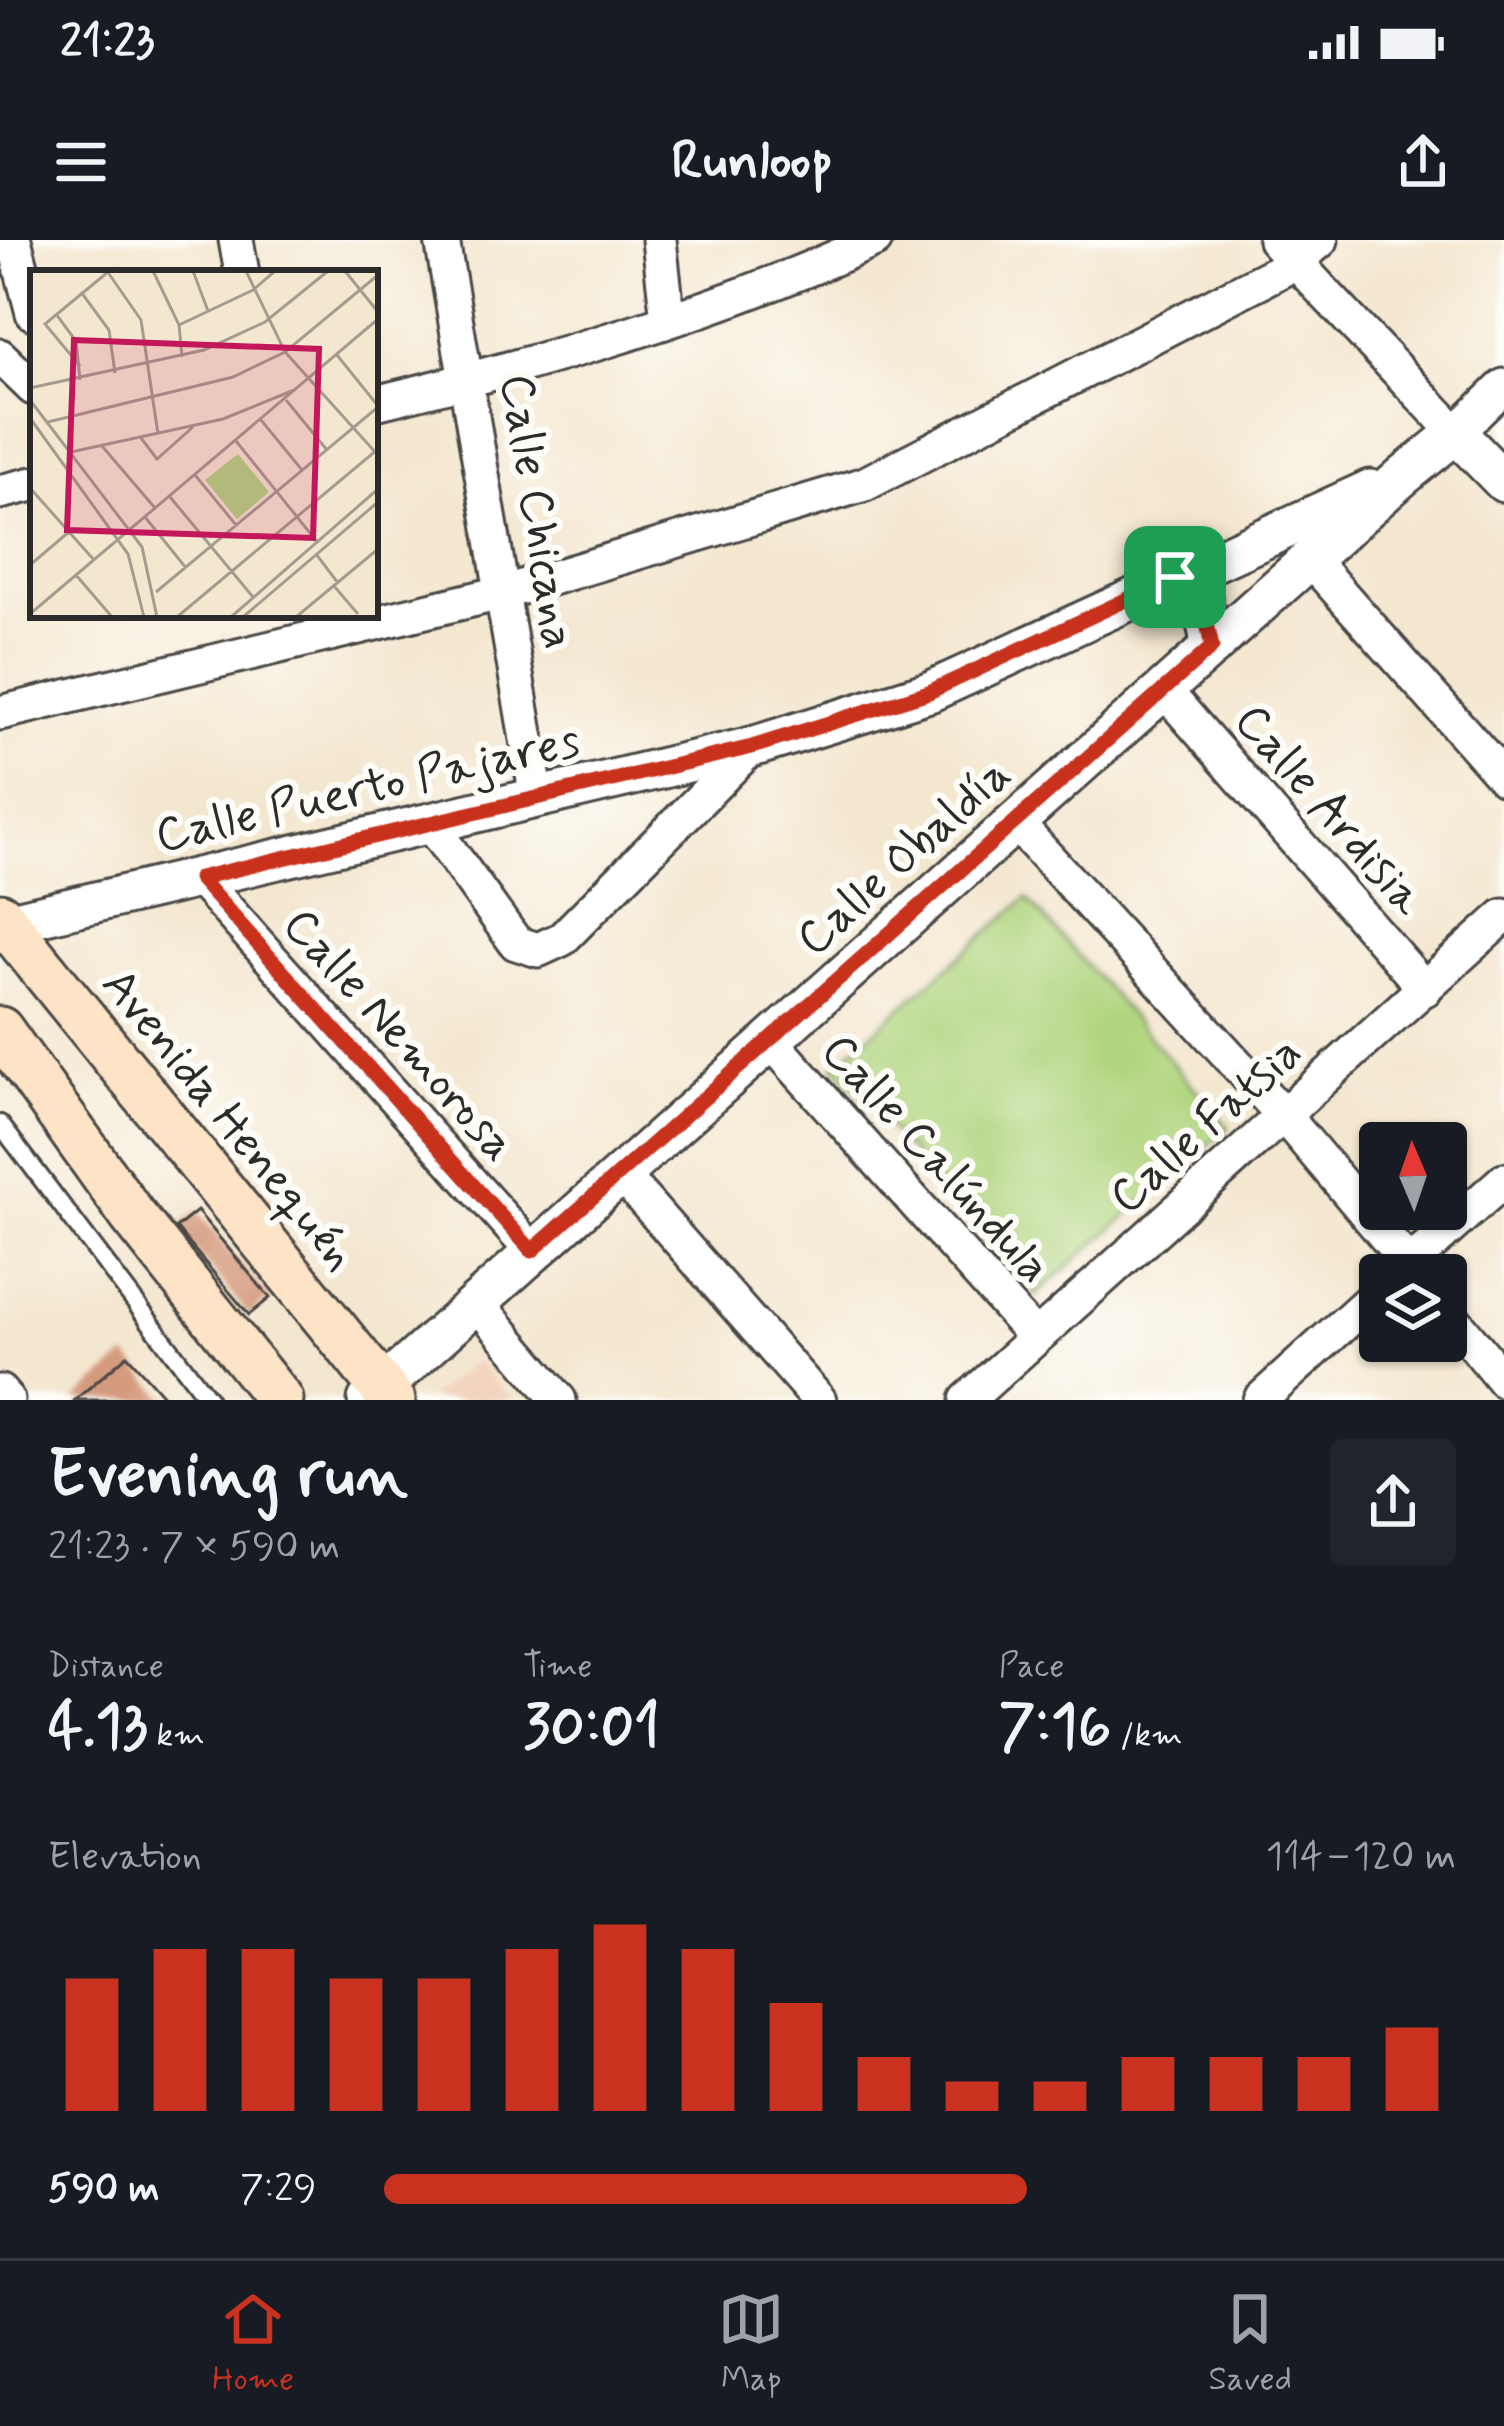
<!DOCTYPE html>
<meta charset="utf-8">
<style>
:root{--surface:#171b24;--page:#20242c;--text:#f1f3f6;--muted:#9ea1a6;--line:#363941;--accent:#c8321e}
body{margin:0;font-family:Mynerve,sans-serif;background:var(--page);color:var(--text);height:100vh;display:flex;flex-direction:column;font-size:45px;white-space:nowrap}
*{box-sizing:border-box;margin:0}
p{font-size:39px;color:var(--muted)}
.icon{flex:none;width:66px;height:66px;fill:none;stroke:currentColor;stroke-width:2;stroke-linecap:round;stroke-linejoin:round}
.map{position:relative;height:1160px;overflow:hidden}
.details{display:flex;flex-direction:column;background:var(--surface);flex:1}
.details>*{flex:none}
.needle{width:78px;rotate:358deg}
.tools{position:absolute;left:1359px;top:882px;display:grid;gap:24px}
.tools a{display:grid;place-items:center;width:108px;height:108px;border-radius:12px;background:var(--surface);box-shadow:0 3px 9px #0004;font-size:60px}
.pin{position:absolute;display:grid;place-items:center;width:102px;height:102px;color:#fff;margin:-51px;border-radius:24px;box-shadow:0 6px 18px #0006}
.round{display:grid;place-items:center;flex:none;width:126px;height:126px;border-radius:12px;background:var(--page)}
.head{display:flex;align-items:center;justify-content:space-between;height:204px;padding:0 48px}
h1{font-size:66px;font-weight:700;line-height:90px}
.stats{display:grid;grid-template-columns:repeat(3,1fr);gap:18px;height:204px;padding:12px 48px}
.stats div{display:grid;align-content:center}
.stats b{font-size:60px;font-weight:700}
.stats small{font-size:33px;font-weight:400}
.stats p{font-size:33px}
.chart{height:336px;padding:24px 48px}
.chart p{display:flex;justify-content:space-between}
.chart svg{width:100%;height:216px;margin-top:12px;stroke:var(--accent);stroke-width:6}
ul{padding:0 48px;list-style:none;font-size:39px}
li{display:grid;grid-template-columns:192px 144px 1fr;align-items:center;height:90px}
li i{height:30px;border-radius:15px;background:var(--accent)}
.status{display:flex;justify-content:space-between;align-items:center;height:84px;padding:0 60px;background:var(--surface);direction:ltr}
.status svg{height:33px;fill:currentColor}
header{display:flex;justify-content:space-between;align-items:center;height:156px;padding:0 48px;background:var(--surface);font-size:54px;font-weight:700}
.tab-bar{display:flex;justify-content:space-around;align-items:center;height:168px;border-top:3px solid var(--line);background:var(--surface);font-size:33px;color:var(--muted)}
.tab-bar a{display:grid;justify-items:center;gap:6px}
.tab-bar .selected{color:var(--accent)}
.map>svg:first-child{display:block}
.built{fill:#f3d4bf}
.green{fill:#b1d57f;stroke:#6e8055;stroke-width:3}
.building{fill:#d59b7f}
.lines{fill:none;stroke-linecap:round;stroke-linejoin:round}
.service-casing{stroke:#494744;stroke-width:22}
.minor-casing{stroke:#494744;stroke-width:39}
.tertiary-casing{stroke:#494744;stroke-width:45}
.secondary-casing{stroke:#494744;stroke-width:51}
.service{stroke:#fff;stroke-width:16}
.minor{stroke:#fff;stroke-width:33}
.tertiary{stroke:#fff;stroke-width:39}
.secondary{stroke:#fee4c6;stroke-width:45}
.route-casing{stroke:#fff;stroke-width:24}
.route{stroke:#c8321e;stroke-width:15}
.labels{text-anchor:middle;stroke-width:12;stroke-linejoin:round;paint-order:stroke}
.street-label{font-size:48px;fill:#2b2b2b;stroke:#fdfcf7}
.inset-road{fill:none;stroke:#a49c8e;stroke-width:3}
.view{fill:#c2185b;fill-opacity:0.15;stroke:#c2185b;stroke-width:6}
.inset-edge{fill:none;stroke:#2b2b2b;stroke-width:6}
</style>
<div class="status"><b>21:23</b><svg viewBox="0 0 49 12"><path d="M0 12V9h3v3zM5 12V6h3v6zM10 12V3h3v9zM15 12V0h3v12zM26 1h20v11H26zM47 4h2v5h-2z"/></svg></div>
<header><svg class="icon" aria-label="menu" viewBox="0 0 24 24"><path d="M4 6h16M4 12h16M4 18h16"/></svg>Runloop<svg class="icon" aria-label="share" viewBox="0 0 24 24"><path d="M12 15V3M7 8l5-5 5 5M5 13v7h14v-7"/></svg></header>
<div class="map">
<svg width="1504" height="1160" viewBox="0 0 1504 1160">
<rect width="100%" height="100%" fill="#fdfcf7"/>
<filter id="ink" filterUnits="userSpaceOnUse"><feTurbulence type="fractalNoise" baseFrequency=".00833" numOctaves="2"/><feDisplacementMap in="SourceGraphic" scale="24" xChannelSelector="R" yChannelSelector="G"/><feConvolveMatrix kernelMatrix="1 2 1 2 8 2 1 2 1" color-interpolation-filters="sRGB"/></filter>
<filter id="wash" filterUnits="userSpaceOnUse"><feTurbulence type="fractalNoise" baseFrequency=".004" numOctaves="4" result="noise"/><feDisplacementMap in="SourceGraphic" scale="48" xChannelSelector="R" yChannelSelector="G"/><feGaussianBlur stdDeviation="2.7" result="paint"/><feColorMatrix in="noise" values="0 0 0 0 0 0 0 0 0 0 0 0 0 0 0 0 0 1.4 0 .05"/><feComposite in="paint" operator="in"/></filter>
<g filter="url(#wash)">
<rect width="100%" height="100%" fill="#f4e7d0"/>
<polygon class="built" points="476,1120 512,1160 434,1160 431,1156"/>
<polygon class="green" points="1027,658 1229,887 1036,1055 834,826"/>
<g id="blocks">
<g class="building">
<polygon points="197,971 270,1058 249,1075 176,988"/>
<polygon points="127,1115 167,1160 75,1160"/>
</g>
</g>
</g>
<g filter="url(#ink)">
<use href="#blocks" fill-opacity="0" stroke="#494744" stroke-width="3"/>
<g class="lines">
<g class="service-casing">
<polyline id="service" points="0,884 209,1160"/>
</g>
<g class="minor-casing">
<g id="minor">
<polyline points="14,0 33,73"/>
<polyline points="236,0 242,33"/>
<polyline points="442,0 537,558"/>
<polyline points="659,0 668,80"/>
<polyline points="1275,0 1456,193 1504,146"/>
<polyline points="0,116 33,148"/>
<path d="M375,163C545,122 716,73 875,0"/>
<polyline points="0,252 33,244"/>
<polyline points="1310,319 1504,538"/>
<polyline points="1164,450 1425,749"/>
<polyline points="0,473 505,352 865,244 1293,24 1321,0"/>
<polyline points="1016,583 1285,877 1418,1035"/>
<polyline points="431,585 516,703 538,710 562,699 752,507"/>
<polyline points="199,638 532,1011"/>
<polyline points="771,801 1035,1097"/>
<polyline points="621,934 819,1160"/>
<polyline points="1397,1035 1504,940"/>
<polyline points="477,1063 559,1160"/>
<polyline points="1446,1070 1504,1141"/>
<polyline points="0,1152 7,1160"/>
<polyline points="967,1160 1504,676"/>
<polyline points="1260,1160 1380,1051"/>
</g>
</g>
<g class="tertiary-casing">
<g id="tertiary">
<polyline points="1175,337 1203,365 1212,407"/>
<polyline points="7,683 752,507 929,452 1370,250"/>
<polyline points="368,1160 1403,236 1456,193 1504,242"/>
</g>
</g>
<g class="secondary-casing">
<g id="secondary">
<polyline points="0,676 392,1160"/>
<polyline points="0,790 132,975 280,1160"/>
</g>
</g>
<use href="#service" class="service"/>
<use href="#minor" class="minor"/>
<use href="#tertiary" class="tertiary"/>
<use href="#secondary" class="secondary"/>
</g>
</g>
<g class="lines" filter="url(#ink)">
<g class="route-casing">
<polygon id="route" points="1175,337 1203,365 1212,407 532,1011 199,638 752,507 929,452"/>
</g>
<use href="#route" class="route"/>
</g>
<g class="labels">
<g class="street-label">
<text transform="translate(540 271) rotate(81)" y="17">Calle Chicana</text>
<text transform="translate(367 546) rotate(-13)" y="17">Calle Puerto Pajares</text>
<text transform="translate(1331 568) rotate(49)" y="17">Calle Ardisia</text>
<text transform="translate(902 615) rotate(-42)" y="17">Calle Obaldía</text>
<text transform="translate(401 793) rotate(48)" y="17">Calle Nemorosa</text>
<text transform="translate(231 878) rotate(51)" y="17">Avenida Henequén</text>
<text transform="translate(1204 883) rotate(-42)" y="17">Calle Fatsia</text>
<text transform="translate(938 917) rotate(48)" y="17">Calle Calúndula</text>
</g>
</g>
<g transform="translate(30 30)">
<rect width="348" height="348" fill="#f4e7d0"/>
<path d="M208,184L239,222L207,249L175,210Z" fill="#b1d57f"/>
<path class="inset-road" d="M77,1L111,50L128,164M123,1L149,55L152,87M163,1L178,41M216,1L255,82L346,183M315,1L348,42M51,22L79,60L85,103M26,44L46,71L50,110M149,55L223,20L245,1M307,85L348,136M50,96L15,54L78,2M0,118L174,80L235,52L298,1M0,130L112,277L127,347M256,130L297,180M0,148L98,284L114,347M231,150L272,200M18,152L203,107L255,82L348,5M111,168L127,189L163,157M206,171L288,273M72,176L125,238M41,182L193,149L264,120M165,205L206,255M0,218L64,290M140,227L223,327M115,247L156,298M286,284L308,313M0,295L40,261M46,305L82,347M304,316L328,344M126,322L348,137M0,344L348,49M147,347L348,179M201,347L348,219M213,347L348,232M266,347L348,279"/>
<path class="view" d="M44,70L289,79L283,268L37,260Z"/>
<rect width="348" height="348" class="inset-edge"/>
</g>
</svg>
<div class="tools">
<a><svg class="needle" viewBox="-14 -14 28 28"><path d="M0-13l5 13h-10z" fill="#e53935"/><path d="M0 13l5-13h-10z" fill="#9ea1a6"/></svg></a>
<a><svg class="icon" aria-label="layers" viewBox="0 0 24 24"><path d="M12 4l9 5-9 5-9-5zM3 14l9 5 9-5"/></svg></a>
</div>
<div class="pin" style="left:1175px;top:337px;background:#1e9e55"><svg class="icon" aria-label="arrive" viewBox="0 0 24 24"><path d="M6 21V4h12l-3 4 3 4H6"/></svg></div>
</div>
<section class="details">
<div class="head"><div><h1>Evening run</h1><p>21:23 · 7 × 590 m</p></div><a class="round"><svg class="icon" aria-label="share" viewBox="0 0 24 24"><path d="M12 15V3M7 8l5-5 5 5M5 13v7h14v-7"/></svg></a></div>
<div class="stats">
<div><p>Distance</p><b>4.13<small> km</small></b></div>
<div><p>Time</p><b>30:01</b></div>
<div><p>Pace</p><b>7:16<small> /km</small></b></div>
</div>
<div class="chart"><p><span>Elevation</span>114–120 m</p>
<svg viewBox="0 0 160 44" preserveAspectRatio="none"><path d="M5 44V17M15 44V11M25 44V11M35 44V17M45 44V17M55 44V11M65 44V6M75 44V11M85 44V22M95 44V33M105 44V38M115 44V38M125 44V33M135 44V33M145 44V33M155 44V27"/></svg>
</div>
<ul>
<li><b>590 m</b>7:29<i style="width:60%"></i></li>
</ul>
</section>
<nav class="tab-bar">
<a class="selected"><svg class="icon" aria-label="home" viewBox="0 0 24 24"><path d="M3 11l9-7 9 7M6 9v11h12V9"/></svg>Home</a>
<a><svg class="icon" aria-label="map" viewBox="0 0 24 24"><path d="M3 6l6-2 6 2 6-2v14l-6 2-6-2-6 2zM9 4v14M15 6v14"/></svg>Map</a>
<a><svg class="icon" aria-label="saved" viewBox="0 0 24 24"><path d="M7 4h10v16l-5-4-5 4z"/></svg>Saved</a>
</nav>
